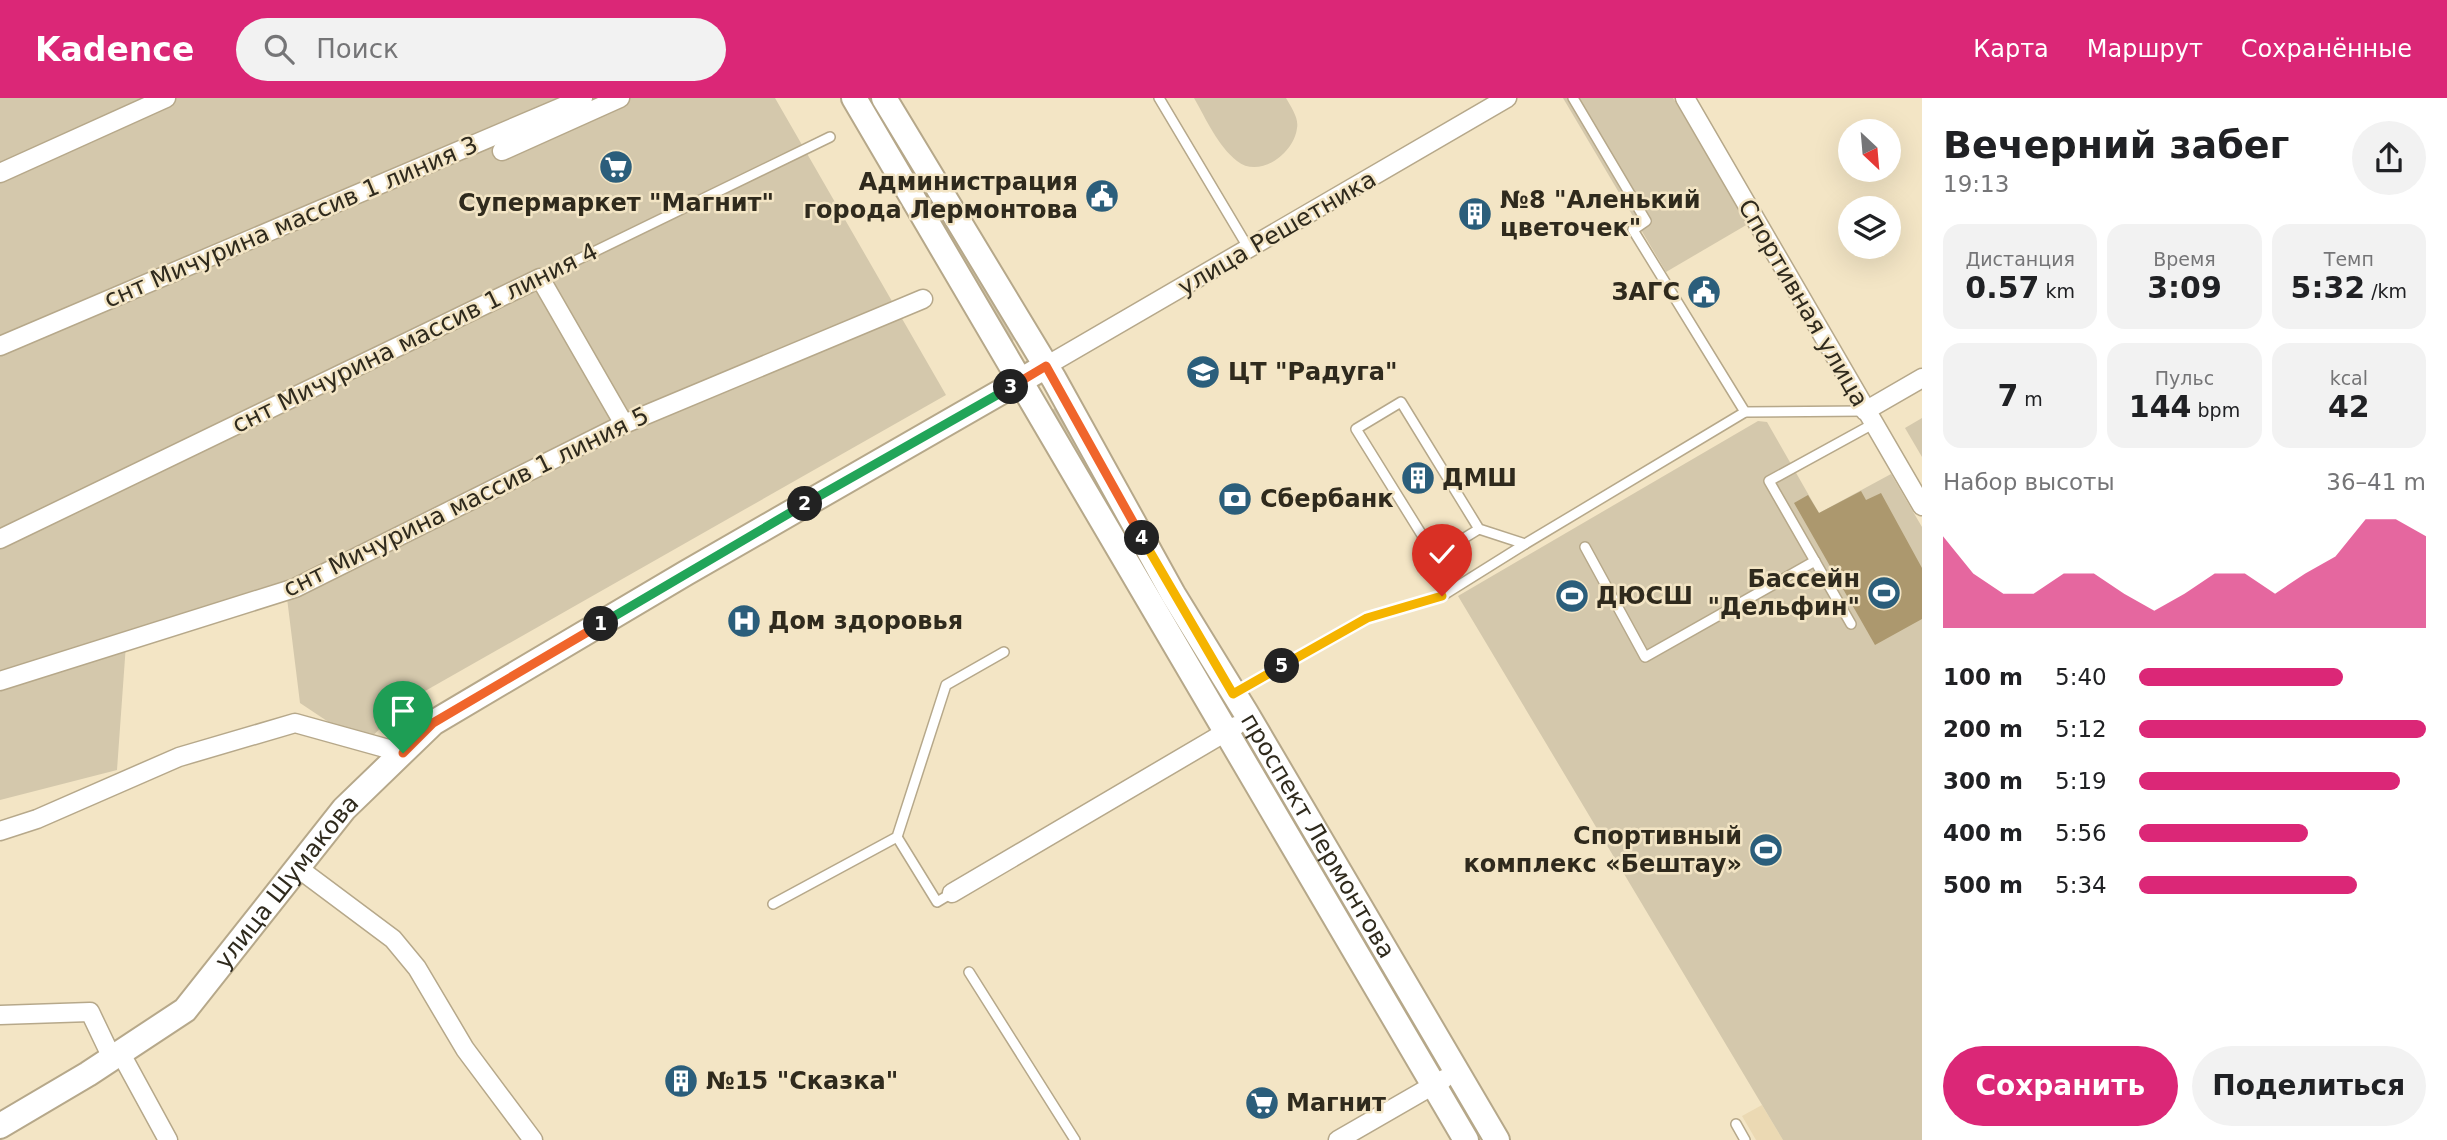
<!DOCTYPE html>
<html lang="ru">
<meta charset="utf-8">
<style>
:root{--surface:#fff;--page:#f2f2f2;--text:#202124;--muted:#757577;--accent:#db2777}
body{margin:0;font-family:"DejaVu Sans",sans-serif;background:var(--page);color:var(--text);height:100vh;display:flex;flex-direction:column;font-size:26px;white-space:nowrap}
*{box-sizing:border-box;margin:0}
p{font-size:23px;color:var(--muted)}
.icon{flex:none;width:38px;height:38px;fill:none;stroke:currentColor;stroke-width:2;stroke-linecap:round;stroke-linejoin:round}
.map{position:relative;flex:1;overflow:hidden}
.panel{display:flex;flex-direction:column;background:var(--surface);width:525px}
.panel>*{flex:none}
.needle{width:46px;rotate:154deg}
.buttons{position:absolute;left:1838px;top:21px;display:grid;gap:14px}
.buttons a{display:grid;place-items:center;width:63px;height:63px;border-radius:50%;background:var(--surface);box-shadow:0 7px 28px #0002;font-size:35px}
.pin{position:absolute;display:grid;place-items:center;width:60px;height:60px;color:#fff;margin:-72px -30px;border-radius:50% 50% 50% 0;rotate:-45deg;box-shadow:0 0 7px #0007}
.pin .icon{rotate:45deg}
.km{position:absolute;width:35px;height:35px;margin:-18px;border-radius:50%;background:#222;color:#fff;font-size:19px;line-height:35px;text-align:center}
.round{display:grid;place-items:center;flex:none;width:74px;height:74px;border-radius:37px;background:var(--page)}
.headline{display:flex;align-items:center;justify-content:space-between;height:119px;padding:0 21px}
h1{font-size:38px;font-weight:800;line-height:52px}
.stats{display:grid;grid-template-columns:repeat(3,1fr);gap:10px;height:119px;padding:7px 21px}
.stats div{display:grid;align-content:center;border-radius:18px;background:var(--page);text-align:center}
.stats b{font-size:30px;font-weight:800}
.stats small{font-size:19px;font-weight:400}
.stats p{font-size:19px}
.chart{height:196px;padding:14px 21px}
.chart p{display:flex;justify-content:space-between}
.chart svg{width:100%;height:126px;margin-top:7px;fill:var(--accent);opacity:.7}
.primary-button{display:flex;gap:14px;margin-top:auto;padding:14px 21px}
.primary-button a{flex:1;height:80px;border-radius:42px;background:var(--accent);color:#fff;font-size:28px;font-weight:800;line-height:80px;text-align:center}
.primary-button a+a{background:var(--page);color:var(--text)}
ul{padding:0 21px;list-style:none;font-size:23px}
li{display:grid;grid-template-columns:112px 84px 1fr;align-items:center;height:52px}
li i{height:18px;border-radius:9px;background:var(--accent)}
header{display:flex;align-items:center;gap:42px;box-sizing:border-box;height:98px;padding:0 35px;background:var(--accent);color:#fff}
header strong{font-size:33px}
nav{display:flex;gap:38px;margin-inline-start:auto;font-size:24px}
.search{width:490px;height:63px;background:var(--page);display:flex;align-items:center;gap:18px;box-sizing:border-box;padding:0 24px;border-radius:38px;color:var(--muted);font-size:26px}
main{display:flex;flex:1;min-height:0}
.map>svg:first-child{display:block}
.built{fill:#ebd9b3}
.green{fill:#d4c8ac}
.water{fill:#ac986e}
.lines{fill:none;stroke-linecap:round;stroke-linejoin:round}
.lane-casing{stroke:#b6a88a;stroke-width:12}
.street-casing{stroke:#b6a88a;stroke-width:21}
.secondary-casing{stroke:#b6a88a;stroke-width:28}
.lane{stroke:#fff;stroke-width:9}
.street{stroke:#fff;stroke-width:18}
.secondary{stroke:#fff;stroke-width:24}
.split-1-casing{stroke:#fff;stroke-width:14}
.split-2-casing{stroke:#fff;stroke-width:14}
.split-3-casing{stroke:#fff;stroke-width:14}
.split-4-casing{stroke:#fff;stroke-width:14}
.split-5-casing{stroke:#fff;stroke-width:14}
.split-6-casing{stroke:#fff;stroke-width:14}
.split-1{stroke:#f0652b;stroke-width:9}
.split-2{stroke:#22a559;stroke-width:9}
.split-3{stroke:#22a559;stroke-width:9}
.split-4{stroke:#f0652b;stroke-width:9}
.split-5{stroke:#f5b400;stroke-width:9}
.split-6{stroke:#f5b400;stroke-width:9}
.labels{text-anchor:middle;stroke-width:5;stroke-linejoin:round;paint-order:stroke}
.poi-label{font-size:24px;font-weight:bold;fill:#2f2a1d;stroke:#f3e5c5;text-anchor:start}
.street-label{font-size:24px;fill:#2f2a1d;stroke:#f3e5c5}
</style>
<header>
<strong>Kadence</strong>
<div class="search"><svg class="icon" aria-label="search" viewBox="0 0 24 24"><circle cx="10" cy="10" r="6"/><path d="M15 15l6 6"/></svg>Поиск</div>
<nav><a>Карта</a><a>Маршрут</a><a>Сохранённые</a></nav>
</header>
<main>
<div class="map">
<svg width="1922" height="1042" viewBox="0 0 1922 1042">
<rect width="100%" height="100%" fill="#f3e5c5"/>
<polygon class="built" points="1762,1007 1783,1042 1756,1042 1742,1018"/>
<g class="green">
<polygon points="0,0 775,0 946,297 411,601 363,647 300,605 285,484 126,546 117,672 0,702"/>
<path d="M1194,0H1286C1291,9 1299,20 1297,30C1294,56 1259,81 1237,63C1218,48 1206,21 1194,0Z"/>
<polygon points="1563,0 1673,0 1748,126 1666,174"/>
<polygon points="915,70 1014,242 1009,245 909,74"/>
<polygon points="1055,310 1229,606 1224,608 1049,314"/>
<polygon points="1922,320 1922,359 1905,330"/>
<polygon points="1758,323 1767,324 1819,415 1891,376 1922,429 1922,1042 1783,1042 1458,498"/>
<polygon points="1255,650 1438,961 1433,964 1249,653"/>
</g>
<polygon class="water" points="1861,393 1866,402 1881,395 1922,470 1922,521 1875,547 1794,405 1808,397 1819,415"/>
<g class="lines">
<g class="lane-casing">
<g id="lane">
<polyline points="1159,0 1249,151"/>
<polyline points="540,180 830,39"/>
<polyline points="1745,314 1865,313"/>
<polyline points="1479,431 1435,458 1356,331 1401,304 1479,431 1525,446 1745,314 1633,132 1646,123 1573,0"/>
<polyline points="1585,449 1645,559 1815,463"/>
<polyline points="1851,526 1769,383 1873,326"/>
<polyline points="1235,595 1367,520 1442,498 1525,446"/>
<polyline points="897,739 937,804 952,795"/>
<polyline points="773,806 897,739 946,587 1004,554"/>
<polyline points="969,874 1075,1042"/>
<polyline points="1736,1026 1745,1042"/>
</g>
</g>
<g class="street-casing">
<g id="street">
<polyline points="1685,0 1922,408"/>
<polyline points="502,53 620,0"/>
<polyline points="0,75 166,0"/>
<polyline points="0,248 583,0"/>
<polyline points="1046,268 1507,0"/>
<polyline points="1865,313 1922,280"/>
<polyline points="0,441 540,180 624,326"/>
<polyline points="0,583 295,490 624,326 923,201"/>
<polyline points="0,733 37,721 179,659 295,625 403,655"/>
<polyline points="298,770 393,841 417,870 465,951 533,1042"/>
<polyline points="952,795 1236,628"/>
<polyline points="0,917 90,914 112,960"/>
<polyline points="120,954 168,1042"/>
<polyline points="1338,1042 1444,981"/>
</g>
</g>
<g class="secondary-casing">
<g id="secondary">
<polyline points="854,0 1466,1042"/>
<path id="s1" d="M884,0L1054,281L1173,496L1246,615L1497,1042"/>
<path id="s2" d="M0,1028L88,976L185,912L344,711L433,625L686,475L1046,268"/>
</g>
</g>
<use href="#lane" class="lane"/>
<use href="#street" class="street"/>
<use href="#secondary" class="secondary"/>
</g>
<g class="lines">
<g class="split-1-casing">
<polyline id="split-1" points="403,655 433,625 601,526"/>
</g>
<g class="split-2-casing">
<polyline id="split-2" points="601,526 805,406"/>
</g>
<g class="split-3-casing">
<polyline id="split-3" points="805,406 1011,289"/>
</g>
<g class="split-4-casing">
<polyline id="split-4" points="1011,289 1046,268 1142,440"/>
</g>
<g class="split-5-casing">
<polyline id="split-5" points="1142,440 1233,596 1282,568"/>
</g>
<g class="split-6-casing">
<polyline id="split-6" points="1282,568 1367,520 1442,498"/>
</g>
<use href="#split-1" class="split-1"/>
<use href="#split-2" class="split-2"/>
<use href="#split-3" class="split-3"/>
<use href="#split-4" class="split-4"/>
<use href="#split-5" class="split-5"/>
<use href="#split-6" class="split-6"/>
</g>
<defs>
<g id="supermarket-disc" transform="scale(1.75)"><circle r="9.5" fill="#2b5e7b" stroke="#f3e5c5"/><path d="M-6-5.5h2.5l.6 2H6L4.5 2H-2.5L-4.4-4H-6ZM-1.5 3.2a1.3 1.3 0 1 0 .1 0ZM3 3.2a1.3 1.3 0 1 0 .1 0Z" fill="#fff"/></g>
<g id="civic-disc" transform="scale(1.75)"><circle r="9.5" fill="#2b5e7b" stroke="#f3e5c5"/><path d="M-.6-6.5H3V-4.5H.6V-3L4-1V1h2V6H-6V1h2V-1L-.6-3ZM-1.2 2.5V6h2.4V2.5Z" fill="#fff"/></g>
<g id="building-disc" transform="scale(1.75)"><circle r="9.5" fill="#2b5e7b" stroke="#f3e5c5"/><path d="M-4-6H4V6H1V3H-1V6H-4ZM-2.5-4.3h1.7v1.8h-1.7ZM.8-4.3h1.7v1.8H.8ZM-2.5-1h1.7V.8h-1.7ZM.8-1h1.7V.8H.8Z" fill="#fff"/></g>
<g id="school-disc" transform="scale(1.75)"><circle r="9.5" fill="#2b5e7b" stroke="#f3e5c5"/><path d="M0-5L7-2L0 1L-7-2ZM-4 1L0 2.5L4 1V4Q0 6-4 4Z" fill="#fff"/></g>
<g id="bank-disc" transform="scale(1.75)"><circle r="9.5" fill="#2b5e7b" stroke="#f3e5c5"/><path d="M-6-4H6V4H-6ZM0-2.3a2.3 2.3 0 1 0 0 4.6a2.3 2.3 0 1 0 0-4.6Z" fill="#fff"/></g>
<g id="stadium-disc" transform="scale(1.75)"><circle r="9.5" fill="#2b5e7b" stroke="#f3e5c5"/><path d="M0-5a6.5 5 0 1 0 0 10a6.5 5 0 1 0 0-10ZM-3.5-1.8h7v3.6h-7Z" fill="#fff"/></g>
<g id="hospital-disc" transform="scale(1.75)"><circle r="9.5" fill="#2b5e7b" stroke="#f3e5c5"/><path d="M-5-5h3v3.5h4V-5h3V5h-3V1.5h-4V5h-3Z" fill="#fff"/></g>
</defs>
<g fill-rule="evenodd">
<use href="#supermarket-disc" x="616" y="69"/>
<use href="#civic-disc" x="1102" y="98"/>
<use href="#building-disc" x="1475" y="116"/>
<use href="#civic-disc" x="1704" y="194"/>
<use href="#school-disc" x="1203" y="274"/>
<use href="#building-disc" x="1418" y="380"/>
<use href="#bank-disc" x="1235" y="401"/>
<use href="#stadium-disc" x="1884" y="495"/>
<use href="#stadium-disc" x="1572" y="498"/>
<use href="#hospital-disc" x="744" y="523"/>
<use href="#stadium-disc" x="1766" y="752"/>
<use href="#building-disc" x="681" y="983"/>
<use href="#supermarket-disc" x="1262" y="1005"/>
</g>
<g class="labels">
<g class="poi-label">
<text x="1078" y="92" text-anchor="end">Администрация<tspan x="1078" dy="28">города Лермонтова</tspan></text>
<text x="1500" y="110">№8 "Аленький<tspan x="1500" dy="28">цветочек"</tspan></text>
<text x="616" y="113" text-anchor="middle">Супермаркет "Магнит"</text>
<text x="1680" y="202" text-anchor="end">ЗАГС</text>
<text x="1228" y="282">ЦТ "Радуга"</text>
<text x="1442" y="388">ДМШ</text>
<text x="1260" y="409">Сбербанк</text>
<text x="1860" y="489" text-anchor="end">Бассейн<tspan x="1860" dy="28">"Дельфин"</tspan></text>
<text x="1596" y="506">ДЮСШ</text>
<text x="768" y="531">Дом здоровья</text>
<text x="1742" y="746" text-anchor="end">Спортивный<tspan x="1742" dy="28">комплекс «Бештау»</tspan></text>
<text x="706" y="991">№15 "Сказка"</text>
<text x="1286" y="1013">Магнит</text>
</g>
<g class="street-label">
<text transform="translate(291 124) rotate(-23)" y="8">снт Мичурина массив 1 линия 3</text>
<text transform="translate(1277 135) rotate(-30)" y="8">улица Решетника</text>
<text transform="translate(1803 205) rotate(60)" y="8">Спортивная улица</text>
<text transform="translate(415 240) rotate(-26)" y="8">снт Мичурина массив 1 линия 4</text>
<text transform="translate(466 404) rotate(-26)" y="8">снт Мичурина массив 1 линия 5</text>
<text dy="8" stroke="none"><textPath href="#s1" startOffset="856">проспект Лермонтова</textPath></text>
<text dy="8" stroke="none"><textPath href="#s2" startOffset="382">улица Шумакова</textPath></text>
</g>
</g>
</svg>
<div class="buttons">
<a><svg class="needle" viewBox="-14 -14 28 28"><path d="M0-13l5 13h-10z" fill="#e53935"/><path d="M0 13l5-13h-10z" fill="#757577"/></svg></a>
<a><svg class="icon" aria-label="layers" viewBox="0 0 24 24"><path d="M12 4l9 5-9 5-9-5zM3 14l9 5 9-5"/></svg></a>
</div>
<div class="pin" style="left:403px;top:655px;background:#1e9e55"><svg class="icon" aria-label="arrive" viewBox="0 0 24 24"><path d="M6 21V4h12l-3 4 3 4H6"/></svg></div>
<div class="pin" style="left:1442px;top:498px;background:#d93025"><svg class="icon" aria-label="check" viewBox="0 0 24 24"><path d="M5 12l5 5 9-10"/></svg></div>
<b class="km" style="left:601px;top:526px">1</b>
<b class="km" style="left:805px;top:406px">2</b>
<b class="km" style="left:1011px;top:289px">3</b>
<b class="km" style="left:1142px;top:440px">4</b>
<b class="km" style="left:1282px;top:568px">5</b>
</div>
<section class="panel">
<div class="headline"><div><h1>Вечерний забег</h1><p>19:13</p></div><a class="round"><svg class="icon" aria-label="share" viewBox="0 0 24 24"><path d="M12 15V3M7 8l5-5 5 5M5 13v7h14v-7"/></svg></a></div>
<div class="stats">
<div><p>Дистанция</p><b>0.57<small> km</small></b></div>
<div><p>Время</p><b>3:09</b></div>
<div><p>Темп</p><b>5:32<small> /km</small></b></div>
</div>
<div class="stats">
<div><b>7<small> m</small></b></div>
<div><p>Пульс</p><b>144<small> bpm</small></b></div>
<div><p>kcal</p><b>42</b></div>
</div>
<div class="chart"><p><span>Набор высоты</span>36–41 m</p>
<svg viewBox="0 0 160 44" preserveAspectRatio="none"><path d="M0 44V12L10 25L20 32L30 32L40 25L50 25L60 32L70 38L80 32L90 25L100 25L110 32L120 25L130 19L140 6L150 6L160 12V44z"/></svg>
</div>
<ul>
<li><b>100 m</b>5:40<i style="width:71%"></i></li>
<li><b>200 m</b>5:12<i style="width:100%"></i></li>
<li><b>300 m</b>5:19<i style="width:91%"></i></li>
<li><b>400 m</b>5:56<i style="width:59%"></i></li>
<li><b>500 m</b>5:34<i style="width:76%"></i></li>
</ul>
<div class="primary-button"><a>Сохранить</a><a>Поделиться</a></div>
</section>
</main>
